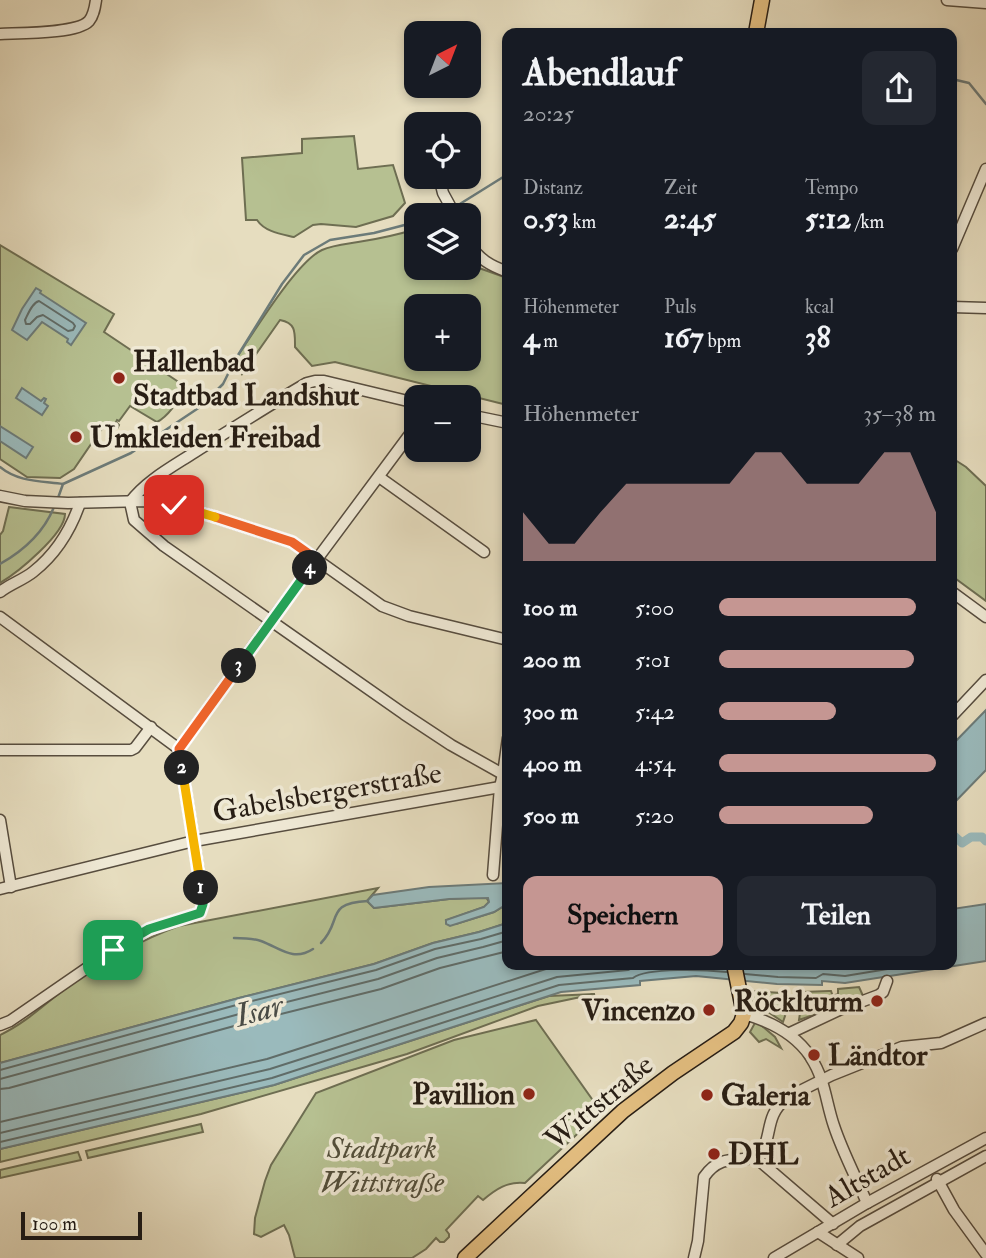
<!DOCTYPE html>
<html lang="de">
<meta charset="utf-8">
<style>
:root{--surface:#171b24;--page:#242831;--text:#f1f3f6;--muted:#9ea1a6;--accent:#c59692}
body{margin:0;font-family:"IM FELL Double Pica",serif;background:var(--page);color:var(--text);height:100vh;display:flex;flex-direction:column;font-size:26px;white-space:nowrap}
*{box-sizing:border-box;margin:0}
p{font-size:23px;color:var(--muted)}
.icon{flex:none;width:38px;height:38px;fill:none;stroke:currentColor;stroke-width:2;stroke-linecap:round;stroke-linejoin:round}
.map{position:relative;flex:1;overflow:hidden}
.drawer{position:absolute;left:502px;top:28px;width:455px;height:942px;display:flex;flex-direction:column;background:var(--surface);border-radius:14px;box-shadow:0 4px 10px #0003}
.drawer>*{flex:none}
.needle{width:46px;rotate:42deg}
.fabs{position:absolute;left:404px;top:21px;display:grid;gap:14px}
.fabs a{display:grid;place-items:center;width:77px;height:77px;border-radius:14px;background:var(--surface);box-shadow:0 4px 10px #0003;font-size:35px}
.scale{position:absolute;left:21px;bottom:18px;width:121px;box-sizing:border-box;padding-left:7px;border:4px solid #271d14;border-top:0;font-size:19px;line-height:24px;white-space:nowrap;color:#271d14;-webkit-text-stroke:5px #efe9d5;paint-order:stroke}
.pin{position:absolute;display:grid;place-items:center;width:60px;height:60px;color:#fff;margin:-30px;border-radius:14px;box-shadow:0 4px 10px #0006}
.km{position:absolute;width:35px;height:35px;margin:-18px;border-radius:50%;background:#222;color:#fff;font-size:19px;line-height:35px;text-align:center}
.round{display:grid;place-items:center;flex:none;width:74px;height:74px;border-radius:14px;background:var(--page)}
.head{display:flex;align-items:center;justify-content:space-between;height:119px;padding:0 21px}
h1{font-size:38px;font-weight:800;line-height:52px}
.stats{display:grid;grid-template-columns:repeat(3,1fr);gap:10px;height:119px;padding:7px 21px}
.stats div{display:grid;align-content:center}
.stats b{font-size:30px;font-weight:800}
.stats small{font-size:19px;font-weight:400}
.stats p{font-size:19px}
.chart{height:196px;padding:14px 21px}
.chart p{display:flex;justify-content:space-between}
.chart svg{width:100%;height:126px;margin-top:7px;fill:var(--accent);opacity:.7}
.cta{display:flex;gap:14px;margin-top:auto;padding:14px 21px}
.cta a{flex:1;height:80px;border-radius:14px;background:var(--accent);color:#111;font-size:28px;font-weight:800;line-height:80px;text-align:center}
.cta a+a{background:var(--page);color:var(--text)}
ul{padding:0 21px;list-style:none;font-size:23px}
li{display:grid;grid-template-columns:112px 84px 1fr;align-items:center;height:52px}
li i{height:18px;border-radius:9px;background:var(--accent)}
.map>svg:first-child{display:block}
.green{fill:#b6c091;stroke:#6e6e52;stroke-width:2;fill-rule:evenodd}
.water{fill:#9ababc;stroke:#6c7b79;stroke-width:2}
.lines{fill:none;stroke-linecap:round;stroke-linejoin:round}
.shore{stroke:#606c68;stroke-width:2}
.stream{stroke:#6c7b79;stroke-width:2.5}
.canal{stroke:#9ababc;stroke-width:9}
.minor-casing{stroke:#574d3f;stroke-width:13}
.major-casing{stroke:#271d14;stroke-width:17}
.minor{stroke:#efe9d5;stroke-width:10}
.major{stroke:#e3be80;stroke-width:14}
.split-1-casing{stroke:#fff;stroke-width:14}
.split-2-casing{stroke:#fff;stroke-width:14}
.split-3-casing{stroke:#fff;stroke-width:14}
.split-4-casing{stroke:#fff;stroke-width:14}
.split-5-casing{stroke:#fff;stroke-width:14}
.split-6-casing{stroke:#fff;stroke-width:14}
.split-1{stroke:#22a559;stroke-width:9}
.split-2{stroke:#f5b400;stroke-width:9}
.split-3{stroke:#f0652b;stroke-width:9}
.split-4{stroke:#22a559;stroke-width:9}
.split-5{stroke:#f0652b;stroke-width:9}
.split-6{stroke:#f5b400;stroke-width:9}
.poi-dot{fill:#8f2418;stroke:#efe9d5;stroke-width:2.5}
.labels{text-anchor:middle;stroke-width:7;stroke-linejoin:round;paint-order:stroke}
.poi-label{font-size:30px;font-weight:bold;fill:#271d14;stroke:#efe9d5;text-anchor:start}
.street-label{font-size:30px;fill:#271d14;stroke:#efe9d5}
.park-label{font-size:30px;font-style:italic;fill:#524e3a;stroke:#efe9d5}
.water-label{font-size:32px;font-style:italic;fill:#4a4c46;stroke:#efe9d5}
</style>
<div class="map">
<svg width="986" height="1258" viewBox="0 0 986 1258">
<rect width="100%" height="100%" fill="#e6ddbf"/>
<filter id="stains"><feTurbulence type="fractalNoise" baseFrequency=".00286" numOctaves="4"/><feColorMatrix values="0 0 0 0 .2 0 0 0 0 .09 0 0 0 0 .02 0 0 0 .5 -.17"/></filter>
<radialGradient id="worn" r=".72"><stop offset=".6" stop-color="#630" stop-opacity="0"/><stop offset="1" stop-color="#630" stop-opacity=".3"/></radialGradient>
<g class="green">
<path d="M354,136L358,169L393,165L405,203L393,216L356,227L321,224L313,225L294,237C281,234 265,232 257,220H246L242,158L302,153V139Z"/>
<path d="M416,229V268H469V263L479,268L507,278V405L335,362L312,366L295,347C295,332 296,323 280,320L242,374L235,360C252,335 296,262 322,250C333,245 346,244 358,242C378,239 397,235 416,229ZM416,306H469V359H416Z"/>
<path d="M0,245L114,314L104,332L186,387C178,400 170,415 157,422L130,406L119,421L117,420L116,422L119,425L118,427L109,422L100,431L74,469L60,478L27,477L0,459Z"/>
<polygon points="952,458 966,467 986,486 986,601 952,576"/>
<path d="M9,507L65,514C65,534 17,573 0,583V535L3,531Z"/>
<path d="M378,888L367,901L374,908L449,899L486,897L489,902L484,907L447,920L456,924L494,912L507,904V923L479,932L433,943L374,964L239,998L0,1063V1035C26,1023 47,1002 70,985C104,961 140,940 179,926Z"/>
<polygon points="859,987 864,998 839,1006 835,995 838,994 838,989"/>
<path d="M750,991L782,993C792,999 786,1013 783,1022L752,1001Z"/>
<polygon points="829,991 831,991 834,1000 814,1007 816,1014 799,1020 803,992"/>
<polygon points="595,994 538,1006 407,1054 201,1114 0,1162 0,1149 274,1085 549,996"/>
<path d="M536,1020L599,1109L597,1117L590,1122L525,1183C508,1181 496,1189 483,1200L478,1196L446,1230L449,1234V1237L444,1242H440L436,1238L426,1249L412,1258H295L289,1235L284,1225L261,1237L254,1234L255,1218L265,1181L271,1165L316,1093L454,1040Z"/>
<polygon points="756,1021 775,1037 781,1048 766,1039 759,1042 750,1032"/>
<polygon points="201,1124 203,1132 88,1158 86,1151"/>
<polygon points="78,1152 81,1160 0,1178 0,1170"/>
</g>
<g class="water">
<polygon points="36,288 41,291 40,293 86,323 71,345 67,342 68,339 42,322 27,340 12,330 22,309"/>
<polygon points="22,388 41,401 44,398 46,399 44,403 48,406 42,415 16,398"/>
<polygon points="0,426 33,447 26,458 0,441"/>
<polygon points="986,710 986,770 952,805 952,745"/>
<polygon points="507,883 507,904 494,912 450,926 446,924 446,920 484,907 489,902 488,898 449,899 374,908 367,901 373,895 429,887"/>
<polygon points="986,904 986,961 845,983 822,981 822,985 777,984 696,976 640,981 640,985 561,992 274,1085 0,1149 0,1063 239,998 374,964 433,943 479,932 507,923 508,964 952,964 952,909"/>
</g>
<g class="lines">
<g class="shore">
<path d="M39,301L73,323L75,326L73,330L68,331L43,315L37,317L30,324H26L25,320C28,314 32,303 39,301Z"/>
<polyline points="743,965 778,968 812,969 822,966 844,967 861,964"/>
<polyline points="745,974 778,977 816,978 823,974 845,976 918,964"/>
<polyline points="0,1070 240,1004 376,970 435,949 481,939 508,931"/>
<polyline points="0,1079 243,1013 378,979 437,958 483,947 508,940"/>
<polyline points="0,1089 9,1088 245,1023 381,989 440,968 508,951"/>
<polyline points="0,1122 267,1059 552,967 576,964"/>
<polyline points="0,1133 270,1069 557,977 628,970 636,966 648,964"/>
<path d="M0,1142L272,1078L559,985L633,978C647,967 707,970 727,972"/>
</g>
<g class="stream">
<polyline points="952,79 969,83 986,104"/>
<polyline points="455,207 508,174"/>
<polyline points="440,215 449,210"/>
<path d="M0,467C18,482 40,481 63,484"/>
<polyline points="58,498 63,484 131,453 200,407 223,384 235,360 282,284 304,255 330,240 374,233 416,222"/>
<path d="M0,564C23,551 44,532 54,507"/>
<path d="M234,938C243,938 252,938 261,941C280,948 293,962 313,949"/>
<path d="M321,943C343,921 324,903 368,901"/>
</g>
<polyline class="canal" points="952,834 962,843 971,837 982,837 986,841"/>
<g class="minor-casing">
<g id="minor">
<polyline points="947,0 986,3"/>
<path d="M0,34C19,33 77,34 89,21C94,15 95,7 96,0"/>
<polyline points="439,177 443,193 455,215"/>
<path d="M469,243C478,259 491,266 508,272"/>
<polyline points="952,249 986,169"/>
<polyline points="952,307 986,308"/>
<polyline points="469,415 508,423"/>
<polyline points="379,477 484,552"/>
<polyline points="0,496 25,501 68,503 145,501 174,505 193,510 292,542 382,606 409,616 508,640"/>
<polyline points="130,502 134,520 164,546 404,714 451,745 508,777"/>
<path d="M130,502C147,480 172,467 195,452C232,429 269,405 307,383L315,381H324L416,403"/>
<path d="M0,592C10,584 23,580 33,572C56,554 71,529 80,503"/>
<polyline points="952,592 986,617"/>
<polyline points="0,617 179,749"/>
<polyline points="952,716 986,680"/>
<polyline points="0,750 131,750 135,748 151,727"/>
<polyline points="0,820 11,887"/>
<polyline points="493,875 500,787 503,774 508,738"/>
<polyline points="0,889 194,841 500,787"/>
<path d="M744,1014C769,1021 795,1034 810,1056"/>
<polyline points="0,1025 10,1021 113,950 149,929 200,913 203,904 202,893 179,749 271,621 416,426"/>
<polyline points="790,1033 839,1010 879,995 883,992 887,981"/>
<path d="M811,1058C825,1079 826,1103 834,1126C843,1153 856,1177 867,1203"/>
<polyline points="792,1095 832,1075 902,1047 941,1043 986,1023"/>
<polyline points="755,1157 833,1224"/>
<polyline points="937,1179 954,1210 986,1254"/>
<polyline points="818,1232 858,1258"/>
<polyline points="837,1245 860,1226 986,1156"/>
<path d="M694,1258L698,1241L704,1177C723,1149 747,1166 759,1154C773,1140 764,1116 785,1100"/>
<polyline points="774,1258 867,1203 986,1138"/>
</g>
</g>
<g class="major-casing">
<g id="major">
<polyline points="756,33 762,0"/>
<polyline points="465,1258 623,1111 673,1073 734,1032 741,1023 744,1014 734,964"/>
</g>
</g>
<use href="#minor" class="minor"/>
<use href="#major" class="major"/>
</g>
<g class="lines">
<g class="split-1-casing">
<polyline id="split-1" points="113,950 149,929 200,913 203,904 201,888"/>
</g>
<g class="split-2-casing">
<polyline id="split-2" points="182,768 201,888"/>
</g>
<g class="split-3-casing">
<polyline id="split-3" points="182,768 179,749 239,666"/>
</g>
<g class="split-4-casing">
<polyline id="split-4" points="239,666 310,568"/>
</g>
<g class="split-5-casing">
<polyline id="split-5" points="215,517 292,542 316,559 310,568"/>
</g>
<g class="split-6-casing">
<polyline id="split-6" points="174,505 215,517"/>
</g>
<use href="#split-1" class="split-1"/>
<use href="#split-2" class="split-2"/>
<use href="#split-3" class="split-3"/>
<use href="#split-4" class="split-4"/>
<use href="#split-5" class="split-5"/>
<use href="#split-6" class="split-6"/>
</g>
<g class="poi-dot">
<circle cx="119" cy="378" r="7"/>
<circle cx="76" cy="437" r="7"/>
<circle cx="877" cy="1001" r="7"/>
<circle cx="709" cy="1010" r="7"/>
<circle cx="814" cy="1055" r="7"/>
<circle cx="529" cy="1094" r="7"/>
<circle cx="707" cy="1095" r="7"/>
<circle cx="714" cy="1154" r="7"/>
</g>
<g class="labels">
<g class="poi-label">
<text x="133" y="371">Hallenbad<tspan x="133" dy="34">Stadtbad Landshut</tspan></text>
<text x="90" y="447">Umkleiden Freibad</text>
<text x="863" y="1011" text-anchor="end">Röcklturm</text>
<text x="695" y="1020" text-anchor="end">Vincenzo</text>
<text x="828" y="1065">Ländtor</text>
<text x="515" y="1104" text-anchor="end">Pavillion</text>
<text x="721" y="1105">Galeria</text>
<text x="728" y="1164">DHL</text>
</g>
<g class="street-label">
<text transform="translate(327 792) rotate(-10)" y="10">Gabelsbergerstraße</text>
<text transform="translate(599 1102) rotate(-40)" y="10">Wittstraße</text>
<text transform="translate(867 1176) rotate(-30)" y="10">Altstadt</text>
</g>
<g class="park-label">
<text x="382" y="1158">Stadtpark<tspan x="382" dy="34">Wittstraße</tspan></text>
</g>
<g class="water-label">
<text transform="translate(259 1010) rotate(-15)" y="11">Isar</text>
</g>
</g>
<rect width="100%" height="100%" filter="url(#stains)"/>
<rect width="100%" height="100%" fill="url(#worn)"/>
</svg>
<div class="fabs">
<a><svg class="needle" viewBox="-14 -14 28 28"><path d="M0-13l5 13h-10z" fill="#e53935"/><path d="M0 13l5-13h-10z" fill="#9ea1a6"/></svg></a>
<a><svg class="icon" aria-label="locate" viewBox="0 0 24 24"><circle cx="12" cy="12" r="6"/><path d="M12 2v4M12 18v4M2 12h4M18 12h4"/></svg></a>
<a><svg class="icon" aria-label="layers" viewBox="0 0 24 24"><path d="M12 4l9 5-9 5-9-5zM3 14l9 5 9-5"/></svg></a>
<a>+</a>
<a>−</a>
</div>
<div class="scale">100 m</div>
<div class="pin" style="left:113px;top:950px;background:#1e9e55"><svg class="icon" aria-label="arrive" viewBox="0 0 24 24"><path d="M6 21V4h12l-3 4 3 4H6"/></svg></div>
<div class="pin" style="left:174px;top:505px;background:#d93025"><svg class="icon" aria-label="check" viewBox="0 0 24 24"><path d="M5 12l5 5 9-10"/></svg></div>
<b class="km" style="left:201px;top:888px">1</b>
<b class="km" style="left:182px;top:768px">2</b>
<b class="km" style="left:239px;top:666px">3</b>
<b class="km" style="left:310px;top:568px">4</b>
<section class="drawer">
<div class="head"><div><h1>Abendlauf</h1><p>20:25</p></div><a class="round"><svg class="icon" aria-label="share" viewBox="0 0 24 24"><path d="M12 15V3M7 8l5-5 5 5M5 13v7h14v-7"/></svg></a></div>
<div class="stats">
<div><p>Distanz</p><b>0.53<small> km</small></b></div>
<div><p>Zeit</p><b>2:45</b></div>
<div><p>Tempo</p><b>5:12<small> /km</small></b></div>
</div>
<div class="stats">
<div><p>Höhenmeter</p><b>4<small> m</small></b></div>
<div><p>Puls</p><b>167<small> bpm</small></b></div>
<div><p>kcal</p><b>38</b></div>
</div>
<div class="chart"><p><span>Höhenmeter</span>35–38 m</p>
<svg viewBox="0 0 160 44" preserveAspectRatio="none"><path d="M0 44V27L10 38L20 38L30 27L40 17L50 17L60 17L70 17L80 17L90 6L100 6L110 17L120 17L130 17L140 6L150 6L160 27V44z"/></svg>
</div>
<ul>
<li><b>100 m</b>5:00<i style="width:91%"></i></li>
<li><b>200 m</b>5:01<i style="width:90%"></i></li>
<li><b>300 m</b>5:42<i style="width:54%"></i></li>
<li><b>400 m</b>4:54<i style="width:100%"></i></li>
<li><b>500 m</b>5:20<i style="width:71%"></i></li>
</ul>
<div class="cta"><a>Speichern</a><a>Teilen</a></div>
</section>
</div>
